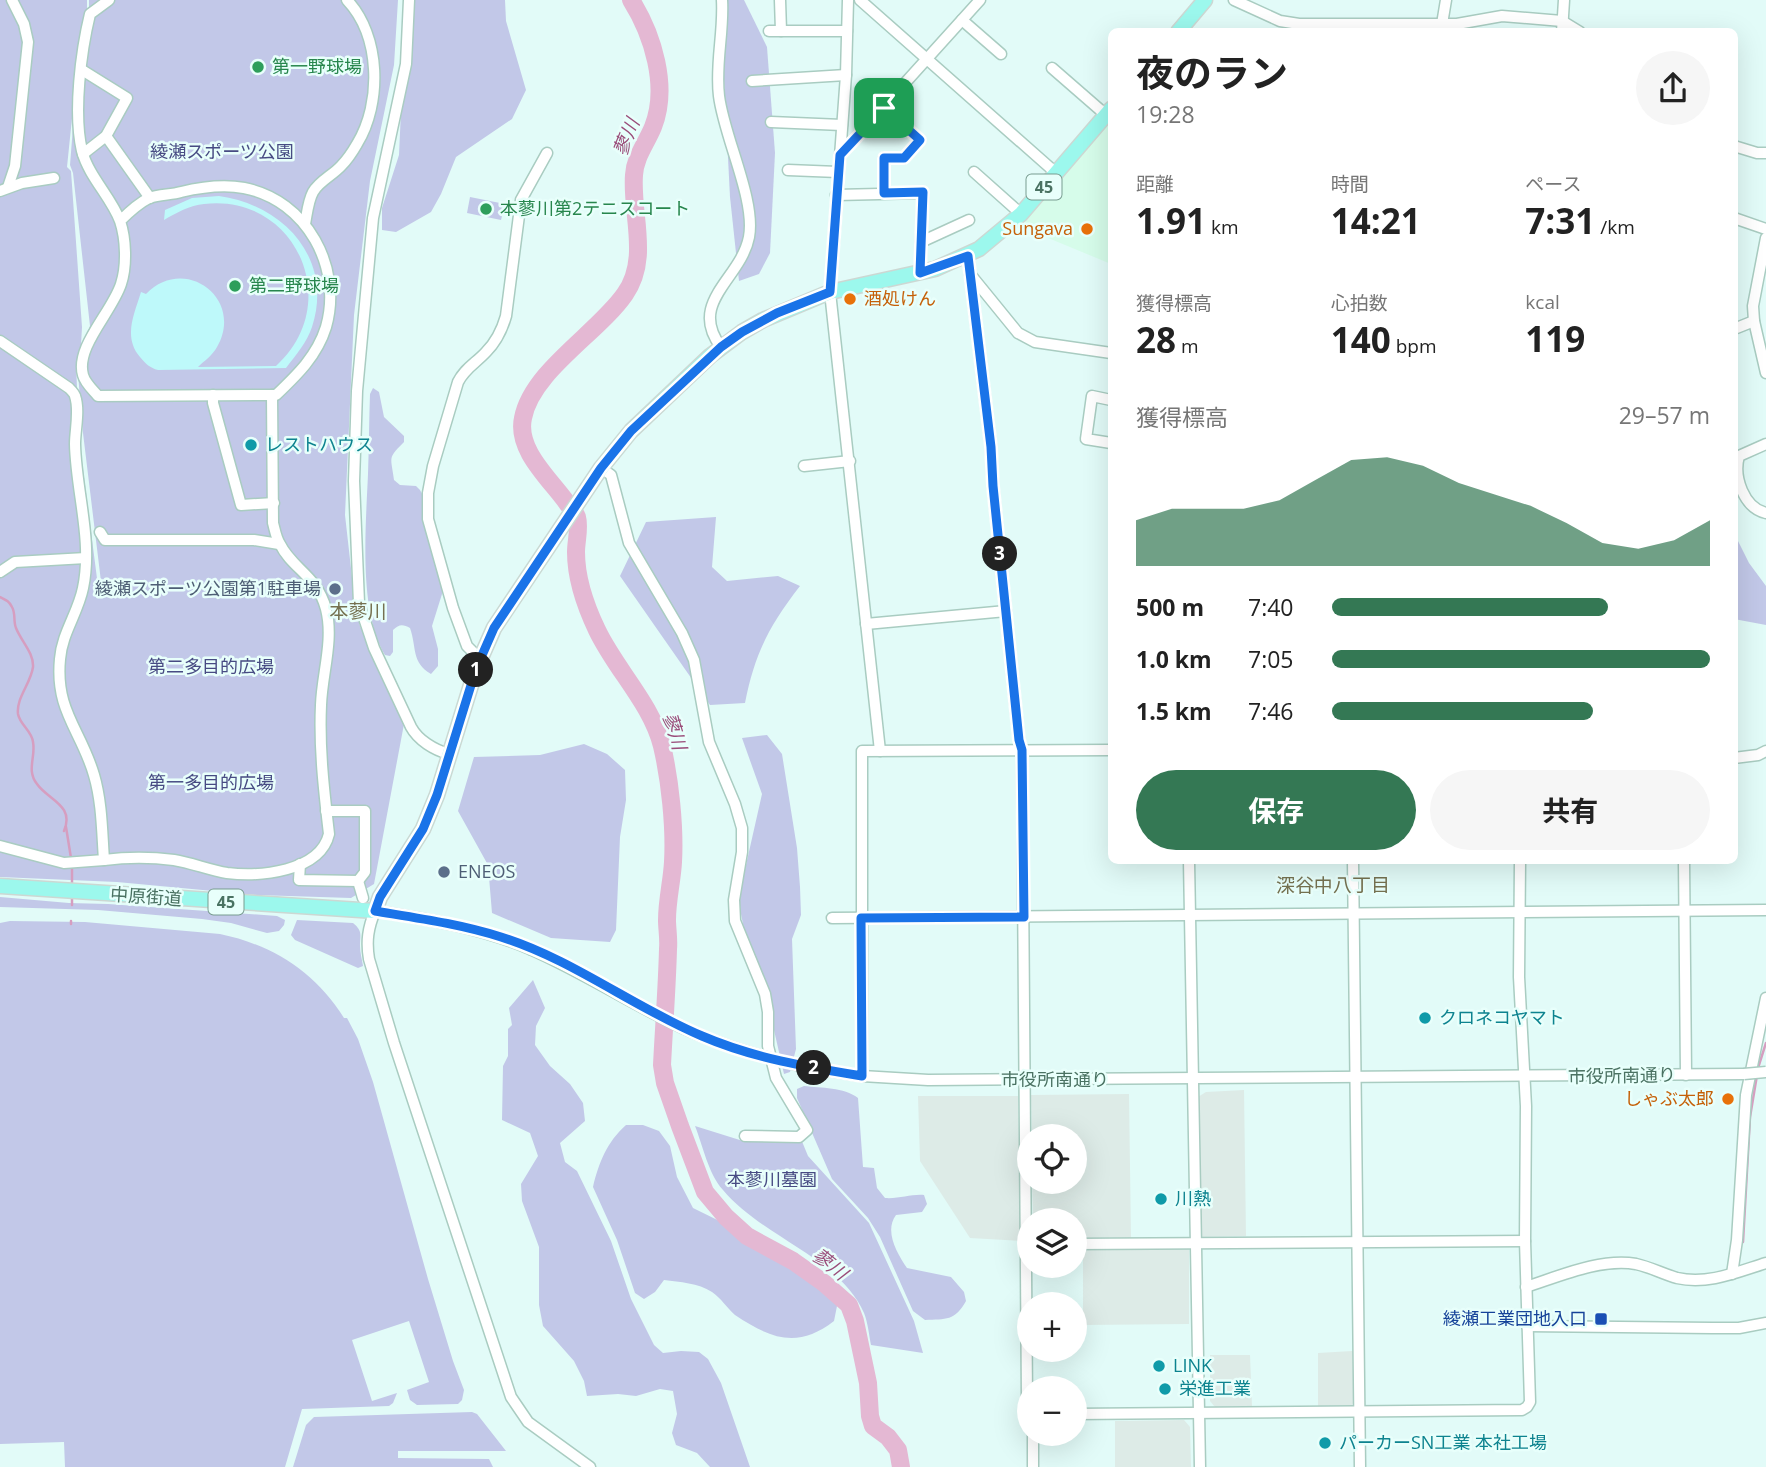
<!DOCTYPE html>
<html lang="ja">
<meta charset="utf-8">
<style>
:root{--surface:#fff;--page:#f6f6f6;--text:#222;--muted:#767676;--accent:#347854}
body{margin:0;font-family:"Open Sans","Noto Sans JP",sans-serif;background:var(--page);color:var(--text);height:100vh;display:flex;flex-direction:column;font-size:26px;white-space:nowrap}
*{box-sizing:border-box;margin:0}
p{font-size:23px;color:var(--muted)}
.icon{flex:none;width:38px;height:38px;fill:none;stroke:currentColor;stroke-width:2;stroke-linecap:round;stroke-linejoin:round}
.map{position:relative;flex:1;overflow:hidden}
.details{position:absolute;left:1108px;top:28px;width:630px;height:836px;display:flex;flex-direction:column;background:var(--surface);border-radius:10px;box-shadow:0 7px 28px #0002}
.details>*{flex:none}
.fabs{position:absolute;left:1017px;top:1124px;display:grid;gap:14px}
.fabs a{display:grid;place-items:center;width:70px;height:70px;border-radius:50%;background:var(--surface);box-shadow:0 7px 28px #0002;font-size:35px}
.pin{position:absolute;display:grid;place-items:center;width:60px;height:60px;color:#fff;margin:-30px;border-radius:14px;box-shadow:0 4px 10px #0006}
.km{position:absolute;width:35px;height:35px;margin:-18px;border-radius:50%;background:#222;color:#fff;font-size:19px;line-height:35px;text-align:center}
.round{display:grid;place-items:center;flex:none;width:74px;height:74px;border-radius:37px;background:var(--page)}
.summary{display:flex;align-items:center;justify-content:space-between;height:119px;padding:0 28px}
h1{font-size:38px;font-weight:700;line-height:52px}
.metrics{display:grid;grid-template-columns:repeat(3,1fr);gap:10px;height:119px;padding:7px 28px}
.metrics div{display:grid;align-content:center}
.metrics b{font-size:35px;font-weight:700}
.metrics small{font-size:19px;font-weight:400}
.metrics p{font-size:19px}
.chart{height:196px;padding:14px 28px}
.chart p{display:flex;justify-content:space-between}
.chart svg{width:100%;height:126px;margin-top:7px;fill:var(--accent);opacity:.7}
.cta{display:flex;gap:14px;margin-top:auto;padding:14px 28px}
.cta a{flex:1;height:80px;border-radius:42px;background:var(--accent);color:#fff;font-size:28px;font-weight:700;line-height:80px;text-align:center}
.cta a+a{background:var(--page);color:var(--text)}
ul{padding:0 28px;list-style:none;font-size:23px}
li{display:grid;grid-template-columns:112px 84px 1fr;align-items:center;height:52px}
li i{height:18px;border-radius:9px;background:var(--accent)}
.map>svg:first-child{display:block}
.commercial{fill:#d6fcea}
.industrial{fill:#ddebe7}
.green{fill:#c2c8e8;fill-rule:evenodd}
.sand{fill:#bef9fa}
.lines{fill:none;stroke-linecap:round;stroke-linejoin:round}
.stream{stroke:#d69ec0;stroke-width:2.5}
.river{stroke:#e4b8d3;stroke-width:18}
.minor-casing{stroke:#a9ccc1;stroke-width:13}
.major-casing{stroke:#ccd8d3;stroke-width:17}
.minor{stroke:#fff;stroke-width:10}
.major{stroke:#9cf8ed;stroke-width:14}
.minor-bridge-casing{stroke:#a9ccc1;stroke-width:13;stroke-linecap:butt}
.minor-bridge{stroke:#fff;stroke-width:10}
.route-casing{stroke:#fff;stroke-width:14}
.route{stroke:#1a73e8;stroke-width:9}
.leisure-dot{fill:#2e9e5b;stroke:#e8fffb;stroke-width:2.5}
.food-dot{fill:#e8710a;stroke:#e8fffb;stroke-width:2.5}
.culture-dot{fill:#0f9aa8;stroke:#e8fffb;stroke-width:2.5}
.service-dot{fill:#5c6f8a;stroke:#e8fffb;stroke-width:2.5}
.transit-dot{fill:#1a4fb4;stroke:#e8fffb;stroke-width:2.5}
.labels{text-anchor:middle;stroke-width:5;stroke-linejoin:round;paint-order:stroke}
.shield{fill:#e8fffb;stroke:#799c90;stroke-width:2}
.shield-label{font-size:16px;font-weight:bold;fill:#4a7262}
.leisure-label{font-size:18px;fill:#27864d;stroke:#e8fffb;text-anchor:start}
.park-label{font-size:18px;fill:#474b83;stroke:#e8fffb}
.food-label{font-size:18px;fill:#c56008;stroke:#e8fffb;text-anchor:end}
.culture-label{font-size:18px;fill:#0d838f;stroke:#e8fffb;text-anchor:start}
.service-label{font-size:18px;fill:#4e5e75;stroke:#e8fffb;text-anchor:end}
.street-label{font-size:18px;fill:#4a7262;stroke:#e8fffb}
.transit-label{font-size:18px;fill:#164399;stroke:#e8fffb;text-anchor:end}
.water-label{font-size:19px;font-style:italic;fill:#9a4d7a;stroke:#e8fffb}
.neighbourhood-label{font-size:19px;fill:#757150;stroke:#e8fffb}
</style>
<div class="map">
<svg width="1766" height="1467" viewBox="0 0 1766 1467">
<rect width="100%" height="100%" fill="#e2fbf8"/>
<polygon class="commercial" points="1111,120 1111,264 1024,228 1020,224"/>
<g class="industrial">
<polygon points="1244,1090 1246,1236 1200,1237 1198,1097 1206,1092"/>
<polygon points="1129,1094 1131,1239 1075,1240 1074,1220 1033,1220 1032,1181 1074,1181 1074,1136 1032,1136 1031,1095"/>
<polygon points="918,1096 1018,1096 1021,1241 970,1238 920,1161"/>
<polygon points="1083,1248 1189,1248 1189,1324 1083,1325"/>
<polygon points="1352,1351 1356,1353 1356,1401 1352,1405 1318,1406 1318,1353"/>
<polygon points="1210,1355 1250,1355 1252,1406 1215,1407 1210,1401"/>
<polygon points="1184,1420 1190,1427 1191,1467 1115,1467 1115,1421"/>
</g>
<g class="green">
<path d="M0,0H87V13L81,35L89,13V0H398L394,65L370,181L354,315L345,515L355,604L360,626L404,724L374,884L351,898L257,895L117,882L0,877ZM79,50L70,165L73,173L90,326L77,362L83,433L103,598L99,594L79,438L76,363L81,345L82,327L71,171L67,167Z"/>
<polygon points="406,0 505,0 506,21 526,90 512,119 456,157 441,194 431,212 396,232 382,230 382,208 399,155"/>
<polygon points="720,0 744,0 767,47 775,153 770,253 759,274 739,281 730,197"/>
<polygon points="470,197 505,204 501,220 467,213"/>
<path d="M373,388L379,392L384,417L404,436V442C387,459 391,456 394,480L400,485L416,486L420,490L429,507L445,571L442,594L432,626L438,649V666L431,674C411,662 417,648 410,628C403,624 399,624 393,630V652L390,656L385,655C358,611 366,525 368,474C369,447 369,421 370,394Z"/>
<path d="M716,517L712,567L727,581L778,576L800,586C769,626 755,653 745,703L710,705L620,576L646,522Z"/>
<polygon points="1734,526 1737,539 1749,563 1766,586 1766,625 1734,619"/>
<polygon points="767,735 782,754 797,848 800,887 801,915 792,939 796,1049 790,1072 784,1074 771,1017 745,934 741,914 739,896 762,794 742,738"/>
<polygon points="584,744 607,754 625,770 626,800 620,837 616,930 610,942 551,938 492,913 488,865 458,811 474,757 540,755"/>
<polygon points="0,897 69,903 108,904 277,916 285,920 284,925 279,931 267,933 231,923 202,919 98,910 0,907"/>
<path d="M297,920L353,923C363,931 360,935 360,946C360,953 362,959 363,966L358,968L295,940L291,935Z"/>
<path d="M10,921L85,922L220,934C273,945 315,972 344,1018H347L358,1039L373,1082L428,1279L453,1361L464,1390L462,1400L458,1404L417,1405L410,1400L407,1390L429,1382L409,1321L352,1340L372,1401L397,1393L393,1403L389,1406L302,1409L285,1467H65L64,1442L0,1444V923Z"/>
<polygon points="533,980 545,1008 536,1026 535,1045 550,1066 570,1084 583,1103 585,1121 560,1143 565,1162 577,1171 611,1241 631,1299 654,1345 663,1353 681,1351 699,1352 708,1359 721,1383 750,1467 710,1467 697,1453 676,1445 672,1433 677,1414 673,1391 660,1389 636,1396 618,1394 587,1396 584,1381 574,1361 543,1326 539,1305 539,1247 522,1201 521,1184 538,1156 530,1133 502,1120 503,1066 508,1056 508,1029 512,1025 509,1008"/>
<path d="M804,1086C821,1088 844,1087 858,1098L863,1167L874,1168L877,1188L885,1198C899,1199 911,1194 924,1195L927,1204L922,1212L896,1215C884,1231 897,1253 907,1268L951,1277L964,1292L966,1301C955,1321 946,1319 925,1320L913,1311L880,1237L868,1218L832,1179L797,1098V1089Z"/>
<path d="M643,1125L659,1131L670,1146L677,1177L693,1208L752,1237L808,1272L830,1291L837,1306L834,1321C798,1349 771,1339 735,1315C727,1308 721,1298 712,1292C698,1283 680,1282 664,1280L655,1292L644,1299L635,1293L617,1240L593,1187C599,1162 607,1142 626,1125Z"/>
<path d="M695,1126L743,1141L750,1137L801,1139L808,1156L869,1223L914,1321L923,1353L871,1345C869,1335 868,1323 864,1313C840,1258 762,1237 723,1190C708,1173 703,1146 695,1126Z"/>
<polygon points="472,1412 477,1414 506,1451 398,1451 398,1458 489,1459 493,1467 293,1467 306,1425 314,1417"/>
</g>
<path class="sand" d="M219,196C284,205 334,259 312,327C307,342 296,355 286,368L158,370C150,368 146,364 140,357C123,337 134,315 141,292L146,294C184,254 245,298 217,347C212,356 204,361 198,367L276,366C345,304 296,193 204,204C190,205 176,213 164,220L165,210L192,198Z"/>
<g class="lines">
<g class="stream">
<path d="M0,597C6,600 9,601 12,607C16,614 13,621 16,628C21,641 34,653 33,667C31,683 16,698 18,714C20,725 32,731 33,742C36,757 26,770 37,784C48,800 75,805 64,831"/>
<polyline points="66,827 71,858"/>
<polyline points="72,865 72,886"/>
<polyline points="72,905 72,897"/>
<polyline points="71,924 71,921"/>
<polyline points="1758,1068 1766,1043"/>
<polyline points="1743,1242 1750,1117 1757,1075"/>
</g>
<path class="river" d="M631,0C653,35 669,87 653,127C646,144 635,157 634,175C631,215 650,258 625,294C598,333 532,371 523,418C516,450 550,479 567,503C570,507 575,512 577,517C580,528 576,541 576,552C576,577 586,607 597,630C616,670 651,703 662,746C670,780 675,827 673,862C672,881 667,900 667,920C667,929 669,939 668,949C667,987 664,1026 662,1065L665,1083L680,1126L705,1192L726,1217L747,1236L793,1261L824,1283L849,1305L855,1321L868,1383L870,1416L873,1426L888,1437L898,1450L901,1467"/>
<g class="minor-casing">
<g id="minor">
<path d="M109,0L90,14C81,51 73,113 82,151C89,177 111,197 120,221C126,239 127,266 121,284C112,312 75,347 83,375C85,383 93,390 98,396L276,395C297,375 317,356 326,327C343,268 307,200 244,188C222,184 202,187 181,192C171,195 159,194 149,198C139,203 128,213 120,221"/>
<path d="M409,0L406,64L373,218L357,391L354,481L359,603L374,648L411,727C418,740 434,750 449,754"/>
<polyline points="780,0 781,31"/>
<polyline points="848,0 846,75 830,292 880,751"/>
<polyline points="860,0 1056,173"/>
<polyline points="1234,0 1280,21 1299,24 1457,24 1502,16 1562,21 1580,32"/>
<polyline points="962,20 1001,54"/>
<polyline points="1442,24 1446,0"/>
<polyline points="769,31 847,31"/>
<polyline points="1562,32 1564,0"/>
<polyline points="1052,68 1106,115"/>
<polyline points="82,70 127,98 106,136 83,154"/>
<polyline points="752,81 846,75"/>
<polyline points="883,108 920,140 904,158 884,158 884,193"/>
<polyline points="771,122 842,125"/>
<polyline points="106,136 150,198"/>
<polyline points="1734,146 1757,153 1766,153"/>
<polyline points="840,155 980,0"/>
<polyline points="788,170 838,172"/>
<polyline points="974,172 1021,214"/>
<polyline points="8,187 15,166 28,42 24,24 12,0"/>
<polyline points="0,191 22,183 54,178"/>
<polyline points="836,195 923,193 920,273"/>
<polyline points="1734,218 1766,229"/>
<path d="M305,224C307,214 308,201 313,192C319,181 333,175 341,166C347,160 353,151 357,144C382,103 381,36 347,0"/>
<polyline points="1766,238 1753,306 1754,321 1766,373"/>
<polyline points="921,242 969,220"/>
<polyline points="968,256 991,447 993,486 1019,740 1022,750 1027,1399 1029,1420"/>
<polyline points="970,274 1018,333 1035,342 1111,353"/>
<polyline points="1734,329 1754,321"/>
<path d="M0,341L69,388C71,390 75,394 75,396C80,410 75,430 75,444C76,492 93,540 83,588C78,613 62,633 60,659C55,711 81,730 94,775C102,802 102,832 104,860L64,863L0,846"/>
<path d="M721,347C687,302 741,279 749,237C756,200 724,137 719,96C715,64 724,32 722,0"/>
<polyline points="213,395 213,403 241,505 274,503"/>
<polyline points="1111,400 1092,396 1086,439 1111,443"/>
<path d="M1766,444L1739,456C1733,477 1744,508 1766,513"/>
<polyline points="804,466 850,461"/>
<polyline points="601,468 611,475 629,543 682,633 694,660 709,742 735,804 742,828 742,852 734,900 735,921 765,994 768,1012 768,1046 776,1078 807,1130 799,1137 745,1136"/>
<polyline points="100,532 105,540 254,540 279,544"/>
<polyline points="0,572 15,562 86,558"/>
<polyline points="866,624 1006,611"/>
<path d="M480,659L467,646L453,608L428,519V493L433,466L458,382C465,368 476,363 486,352C497,341 502,330 506,316L521,200L547,153"/>
<polyline points="1734,758 1758,755 1766,751"/>
<path d="M104,860C127,857 151,857 174,860C192,863 209,870 227,873C259,877 320,872 329,834C324,791 319,748 321,705C322,674 334,640 326,609C317,575 292,569 280,544C276,538 275,530 273,523L272,395"/>
<polyline points="1189,861 1200,1467"/>
<polyline points="1353,861 1360,1467"/>
<polyline points="1684,861 1686,1075"/>
<polyline points="300,864 299,880 358,881 365,872 365,811 326,811"/>
<polyline points="358,881 363,898"/>
<polyline points="832,918 1766,910"/>
<path d="M530,949C481,928 428,919 375,911C368,928 366,941 369,959L394,1043L511,1397L528,1422L590,1467"/>
<polyline points="805,1067 862,1076 928,1080 1744,1074"/>
<polyline points="862,1076 862,751 1111,750"/>
<polyline points="1074,1244 1525,1241"/>
<polyline points="1732,1274 1737,1240 1746,1095 1766,998"/>
<path d="M1526,1287C1560,1276 1600,1258 1636,1264C1650,1267 1663,1274 1677,1278C1708,1285 1737,1272 1766,1263"/>
<polyline points="1527,1326 1712,1328 1739,1328 1766,1323"/>
<polyline points="1074,1414 1522,1410 1527,1407 1530,1402 1525,1241 1526,1106 1519,977 1520,861"/>
<polyline points="1033,1467 1033,1433"/>
</g>
</g>
<g class="major-casing">
<g id="major">
<polyline points="1178,32 1205,0"/>
<polyline points="0,886 375,911 380,897 423,829 437,795 476,669 494,628 601,468 631,431 710,356 742,332 763,320 830,292 935,269 979,249 1021,214 1111,109"/>
</g>
</g>
<use href="#minor" class="minor"/>
<use href="#major" class="major"/>
<g class="minor-bridge-casing">
<g id="minor-bridge">
<path d="M530,949C583,972 631,1004 683,1028C722,1046 763,1057 805,1067"/>
<polyline points="1744,1074 1766,1072"/>
</g>
</g>
<use href="#minor-bridge" class="minor-bridge"/>
</g>
<g class="lines">
<g class="route-casing">
<path id="route" d="M884,108L920,140L904,158H884V193L923,192L920,273L968,256L991,447L993,486L1019,740L1022,750L1024,917L861,918L862,1076C807,1067 753,1058 702,1036C633,1007 572,959 501,937C460,924 417,918 375,911L380,897L423,829L437,795L476,669L494,628L601,468L631,431L721,347L742,332L777,313L830,292L840,155Z"/>
</g>
<use href="#route" class="route"/>
</g>
<g class="leisure-dot">
<circle cx="258" cy="67" r="7"/>
<circle cx="486" cy="209" r="7"/>
<circle cx="235" cy="286" r="7"/>
</g>
<g class="food-dot">
<circle cx="1087" cy="229" r="7"/>
<circle cx="850" cy="299" r="7"/>
<circle cx="1728" cy="1099" r="7"/>
</g>
<g class="culture-dot">
<circle cx="251" cy="445" r="7"/>
<circle cx="1425" cy="1018" r="7"/>
<circle cx="1161" cy="1199" r="7"/>
<circle cx="1159" cy="1366" r="7"/>
<circle cx="1165" cy="1389" r="7"/>
<circle cx="1325" cy="1443" r="7"/>
</g>
<g class="service-dot">
<circle cx="335" cy="589" r="7"/>
<circle cx="444" cy="872" r="7"/>
</g>
<rect class="transit-dot" x="1594" y="1312" width="14" height="14" rx="3.5"/>
<g class="labels">
<g class="shield">
<rect x="1026.5" y="174.5" width="35" height="25" rx="5"/>
<rect x="208.5" y="889.5" width="35" height="25" rx="5"/>
</g>
<g class="shield-label">
<text x="1044" y="193">45</text>
<text x="226" y="908">45</text>
</g>
<g class="leisure-label">
<text x="272" y="73">第一野球場</text>
<text x="500" y="215">本蓼川第2テニスコート</text>
<text x="249" y="292">第二野球場</text>
</g>
<g class="park-label">
<text x="222" y="158">綾瀬スポーツ公園</text>
<text x="211" y="673">第二多目的広場</text>
<text x="211" y="789">第一多目的広場</text>
<text x="772" y="1186">本蓼川墓園</text>
</g>
<g class="food-label">
<text x="1073" y="235">Sungava</text>
<text x="864" y="305" text-anchor="start">酒処けん</text>
<text x="1714" y="1105">しゃぶ太郎</text>
</g>
<g class="culture-label">
<text x="265" y="451">レストハウス</text>
<text x="1439" y="1024">クロネコヤマト</text>
<text x="1175" y="1205">川熱</text>
<text x="1173" y="1372">LINK</text>
<text x="1179" y="1395">栄進工業</text>
<text x="1339" y="1449">パーカーSN工業 本社工場</text>
</g>
<g class="service-label">
<text x="321" y="595">綾瀬スポーツ公園第1駐車場</text>
<text x="458" y="878" text-anchor="start">ENEOS</text>
</g>
<g class="street-label">
<text transform="translate(146 897) rotate(4)" y="6">中原街道</text>
<text transform="translate(1622 1076) rotate(-1)" y="6">市役所南通り</text>
<text x="1055" y="1086">市役所南通り</text>
</g>
<g class="transit-label">
<text x="1587" y="1325">綾瀬工業団地入口</text>
</g>
<g class="water-label">
<text transform="translate(626 137) rotate(-68)" y="7">蓼川</text>
<text transform="translate(675 731) rotate(73)" y="7">蓼川</text>
<text transform="translate(830 1264) rotate(38)" y="7">蓼川</text>
</g>
<g class="neighbourhood-label">
<text x="358" y="618">本蓼川</text>
<text x="1333" y="892">深谷中八丁目</text>
</g>
</g>
</svg>
<div class="fabs">
<a><svg class="icon" aria-label="locate" viewBox="0 0 24 24"><circle cx="12" cy="12" r="6"/><path d="M12 2v4M12 18v4M2 12h4M18 12h4"/></svg></a>
<a><svg class="icon" aria-label="layers" viewBox="0 0 24 24"><path d="M12 4l9 5-9 5-9-5zM3 14l9 5 9-5"/></svg></a>
<a>+</a>
<a>−</a>
</div>
<div class="pin" style="left:884px;top:108px;background:#1e9e55"><svg class="icon" aria-label="arrive" viewBox="0 0 24 24"><path d="M6 21V4h12l-3 4 3 4H6"/></svg></div>
<b class="km" style="left:476px;top:670px">1</b>
<b class="km" style="left:814px;top:1068px">2</b>
<b class="km" style="left:1000px;top:554px">3</b>
<section class="details">
<div class="summary"><div><h1>夜のラン</h1><p>19:28</p></div><a class="round"><svg class="icon" aria-label="share" viewBox="0 0 24 24"><path d="M12 15V3M7 8l5-5 5 5M5 13v7h14v-7"/></svg></a></div>
<div class="metrics">
<div><p>距離</p><b>1.91<small> km</small></b></div>
<div><p>時間</p><b>14:21</b></div>
<div><p>ペース</p><b>7:31<small> /km</small></b></div>
</div>
<div class="metrics">
<div><p>獲得標高</p><b>28<small> m</small></b></div>
<div><p>心拍数</p><b>140<small> bpm</small></b></div>
<div><p>kcal</p><b>119</b></div>
</div>
<div class="chart"><p><span>獲得標高</span>29–57 m</p>
<svg viewBox="0 0 160 44" preserveAspectRatio="none"><path d="M0 44V28L10 24L20 24L30 24L40 21L50 14L60 7L70 6L80 9L90 15L100 19L110 23L120 29L130 36L140 38L150 35L160 28V44z"/></svg>
</div>
<ul>
<li><b>500 m</b>7:40<i style="width:73%"></i></li>
<li><b>1.0 km</b>7:05<i style="width:100%"></i></li>
<li><b>1.5 km</b>7:46<i style="width:69%"></i></li>
</ul>
<div class="cta"><a>保存</a><a>共有</a></div>
</section>
</div>
